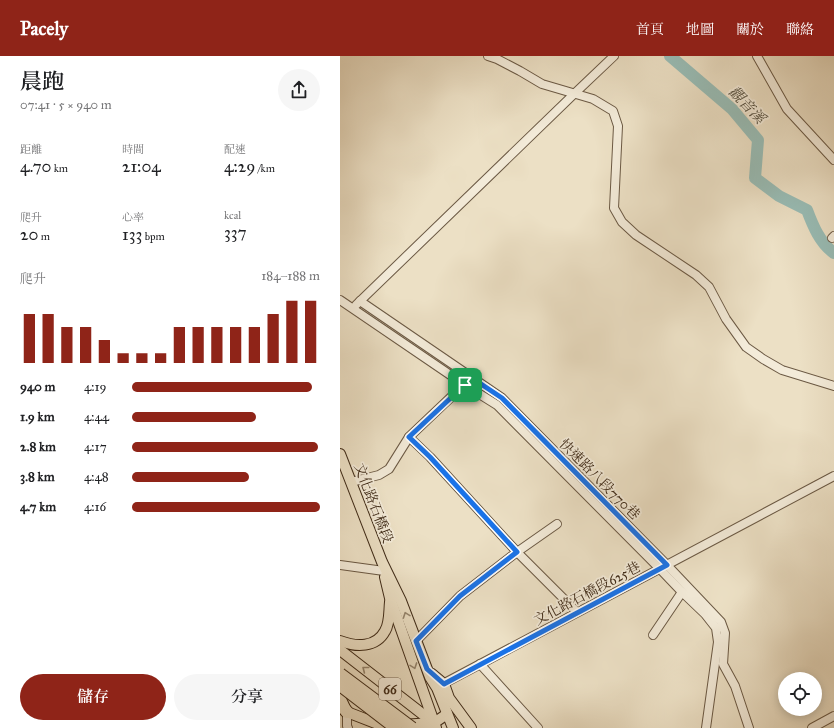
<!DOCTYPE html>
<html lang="zh-TW">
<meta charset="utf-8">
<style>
:root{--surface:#fff;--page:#f6f6f6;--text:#202124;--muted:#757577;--accent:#8f2418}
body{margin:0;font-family:"IM FELL Great Primer","Noto Serif TC",serif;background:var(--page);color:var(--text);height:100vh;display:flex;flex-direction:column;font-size:15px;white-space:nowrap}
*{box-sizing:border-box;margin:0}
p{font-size:13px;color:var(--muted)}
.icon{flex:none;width:22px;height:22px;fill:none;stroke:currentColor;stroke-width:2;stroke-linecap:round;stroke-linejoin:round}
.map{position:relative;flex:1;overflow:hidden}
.sheet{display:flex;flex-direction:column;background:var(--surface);width:340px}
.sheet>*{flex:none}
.tools{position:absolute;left:438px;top:616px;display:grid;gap:8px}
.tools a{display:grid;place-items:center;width:44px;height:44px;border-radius:50%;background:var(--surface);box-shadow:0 2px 10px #0003;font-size:20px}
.pin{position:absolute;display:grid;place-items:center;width:34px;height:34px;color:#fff;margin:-17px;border-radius:8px;box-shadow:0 2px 6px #0006}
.round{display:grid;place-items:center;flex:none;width:42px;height:42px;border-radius:21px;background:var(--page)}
.head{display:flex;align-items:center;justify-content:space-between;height:68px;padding:0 20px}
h1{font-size:22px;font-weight:600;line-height:30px}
.stats{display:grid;grid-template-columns:repeat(3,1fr);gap:6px;height:68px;padding:4px 20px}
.stats div{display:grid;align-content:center}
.stats b{font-size:17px;font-weight:600}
.stats small{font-size:11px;font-weight:400}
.stats p{font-size:11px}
.chart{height:112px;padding:8px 20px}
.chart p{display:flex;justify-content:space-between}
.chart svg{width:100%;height:72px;margin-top:4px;stroke:var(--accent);stroke-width:6}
.primary-button{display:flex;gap:8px;margin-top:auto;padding:8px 20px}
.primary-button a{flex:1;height:46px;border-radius:24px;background:var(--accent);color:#fff;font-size:16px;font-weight:600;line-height:46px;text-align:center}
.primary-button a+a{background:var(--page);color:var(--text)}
ul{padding:0 20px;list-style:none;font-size:13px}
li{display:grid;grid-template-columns:64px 48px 1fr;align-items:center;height:30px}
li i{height:10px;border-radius:5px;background:var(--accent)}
header{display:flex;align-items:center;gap:24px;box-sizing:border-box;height:56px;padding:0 20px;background:var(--accent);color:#fff}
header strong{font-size:19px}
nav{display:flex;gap:22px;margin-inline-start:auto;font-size:14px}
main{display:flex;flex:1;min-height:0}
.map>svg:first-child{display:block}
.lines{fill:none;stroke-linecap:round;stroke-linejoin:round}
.river{stroke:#99bdb6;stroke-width:12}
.minor-casing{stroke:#6b5944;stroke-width:10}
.major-casing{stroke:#402c19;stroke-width:12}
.highway-casing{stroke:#402c19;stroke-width:14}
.minor{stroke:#f3ebd9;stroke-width:8}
.major{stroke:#ece0c5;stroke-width:10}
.highway{stroke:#ece0c5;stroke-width:12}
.highway-bridge-casing{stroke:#402c19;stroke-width:14;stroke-linecap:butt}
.highway-bridge{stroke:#ece0c5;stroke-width:12}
.oneway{stroke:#96866f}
.route-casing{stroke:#fff;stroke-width:8}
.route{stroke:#1a73e8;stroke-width:5}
.labels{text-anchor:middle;stroke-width:3.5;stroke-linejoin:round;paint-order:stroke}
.shield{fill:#f3ebd9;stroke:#766553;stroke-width:1}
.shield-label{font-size:13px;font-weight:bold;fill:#402c19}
.street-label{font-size:14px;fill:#402c19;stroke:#f3ebd9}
.water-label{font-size:15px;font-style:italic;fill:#565040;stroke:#f3ebd9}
</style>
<header>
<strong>Pacely</strong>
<nav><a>首頁</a><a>地圖</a><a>關於</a><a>聯絡</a></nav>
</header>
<main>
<section class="sheet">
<div class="head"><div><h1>晨跑</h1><p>07:41 · 5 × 940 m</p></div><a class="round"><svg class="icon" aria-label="share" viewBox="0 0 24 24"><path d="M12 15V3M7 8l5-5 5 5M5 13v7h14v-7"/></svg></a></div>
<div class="stats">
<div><p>距離</p><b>4.70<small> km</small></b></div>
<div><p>時間</p><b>21:04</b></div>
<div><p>配速</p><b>4:29<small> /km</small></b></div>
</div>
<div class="stats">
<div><p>爬升</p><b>20<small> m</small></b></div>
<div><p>心率</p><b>133<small> bpm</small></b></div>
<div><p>kcal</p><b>337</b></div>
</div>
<div class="chart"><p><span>爬升</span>184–188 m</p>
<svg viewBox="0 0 160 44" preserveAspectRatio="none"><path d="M5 44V14M15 44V14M25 44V22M35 44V22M45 44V30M55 44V38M65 44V38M75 44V38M85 44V22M95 44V22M105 44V22M115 44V22M125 44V22M135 44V14M145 44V6M155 44V6"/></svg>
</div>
<ul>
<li><b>940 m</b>4:19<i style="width:96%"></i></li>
<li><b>1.9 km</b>4:44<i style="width:66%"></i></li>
<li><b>2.8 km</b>4:17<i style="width:99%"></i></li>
<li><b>3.8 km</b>4:48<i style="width:62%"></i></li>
<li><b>4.7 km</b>4:16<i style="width:100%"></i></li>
</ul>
<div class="primary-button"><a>儲存</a><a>分享</a></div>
</section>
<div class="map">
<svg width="494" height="672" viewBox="0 0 494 672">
<rect width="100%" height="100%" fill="#ece0c5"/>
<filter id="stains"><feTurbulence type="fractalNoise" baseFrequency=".005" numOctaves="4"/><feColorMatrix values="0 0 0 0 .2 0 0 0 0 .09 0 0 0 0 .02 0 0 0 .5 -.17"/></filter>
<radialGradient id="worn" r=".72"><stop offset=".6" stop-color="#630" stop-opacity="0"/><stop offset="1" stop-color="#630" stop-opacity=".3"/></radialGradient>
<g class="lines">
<path class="river" d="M330,0L392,53L418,84L415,122L439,140L467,154C473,170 480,187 494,197"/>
<g class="minor-casing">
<g id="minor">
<polyline points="148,0 157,3 180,15 202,28 253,43 273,55 278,70 274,152 282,166 296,179 356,219 369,231 386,263 406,291 423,303 442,314 494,330"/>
<polyline points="417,0 447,53 494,104"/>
<polyline points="492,182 494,180"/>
<polyline points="0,244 125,329 157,349 320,513 342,536 365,558 376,572 378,586 366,672"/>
<polyline points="20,245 162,342 327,509 381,566 385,577 383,608 395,630 409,672"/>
<polyline points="16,249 234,38 274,0"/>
<polyline points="69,381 90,401 177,496 237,556"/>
<polyline points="11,426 39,419 49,413 69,381 128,325"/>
<polyline points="0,509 44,515"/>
<polyline points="313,579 342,536"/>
<polyline points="76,585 120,540 177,496 217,468"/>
<polyline points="140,608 198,672"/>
<polyline points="99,630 494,420"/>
<polyline points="7,656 7,670 8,672"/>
<polyline points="472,672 494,660"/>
</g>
</g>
<g class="major-casing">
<g id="major">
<polyline points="0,398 42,506 61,545 90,621 97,632 113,672"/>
<polyline points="45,521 50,542 96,672"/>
<path d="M0,585C16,591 36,592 45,575C50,567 49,555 50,546"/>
<polyline points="0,594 94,667"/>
<polyline points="92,618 104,628 109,642 131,672"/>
<polyline points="0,641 7,656 43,670 94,667 107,658"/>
</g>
</g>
<g class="highway-casing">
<polyline id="highway" points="0,648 7,656"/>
</g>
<use href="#minor" class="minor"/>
<use href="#major" class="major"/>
<use href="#highway" class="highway"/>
<g class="highway-bridge-casing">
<g id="highway-bridge">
<polyline points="0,618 72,672"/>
<polyline points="0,629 56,672"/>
</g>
</g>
<use href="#highway-bridge" class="highway-bridge"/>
</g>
<defs><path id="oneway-chevron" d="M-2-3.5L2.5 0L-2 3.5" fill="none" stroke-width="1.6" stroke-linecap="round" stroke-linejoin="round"/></defs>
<g class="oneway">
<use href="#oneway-chevron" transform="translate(66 559) rotate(-110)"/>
<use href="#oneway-chevron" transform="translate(74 610) rotate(70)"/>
<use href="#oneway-chevron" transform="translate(25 613) rotate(-142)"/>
</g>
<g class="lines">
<g class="route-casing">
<polygon id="route" points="132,322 162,342 327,509 104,628 87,613 76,585 120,540 177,496 90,401 69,381"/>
</g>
<use href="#route" class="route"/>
</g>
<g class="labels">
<rect class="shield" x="39" y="622" width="22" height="22" rx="3"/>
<g class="shield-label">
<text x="50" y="638">66</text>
</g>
<g class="street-label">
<text transform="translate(260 423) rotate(45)" y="5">快速路八段770巷</text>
<text transform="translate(34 447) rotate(69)" y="5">文化路石橋段</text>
<text transform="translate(247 537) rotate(-28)" y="5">文化路石橋段625巷</text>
</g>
<g class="water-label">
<text transform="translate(407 49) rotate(46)" y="5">觀音溪</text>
</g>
</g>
<rect width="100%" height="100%" filter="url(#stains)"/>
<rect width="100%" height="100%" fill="url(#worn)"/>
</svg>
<div class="tools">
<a><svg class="icon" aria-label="locate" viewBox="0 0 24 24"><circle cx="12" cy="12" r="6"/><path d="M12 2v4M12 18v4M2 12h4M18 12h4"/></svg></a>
</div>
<div class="pin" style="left:125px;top:329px;background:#1e9e55"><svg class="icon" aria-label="arrive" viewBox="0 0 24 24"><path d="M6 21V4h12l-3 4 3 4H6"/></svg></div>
</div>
</main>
